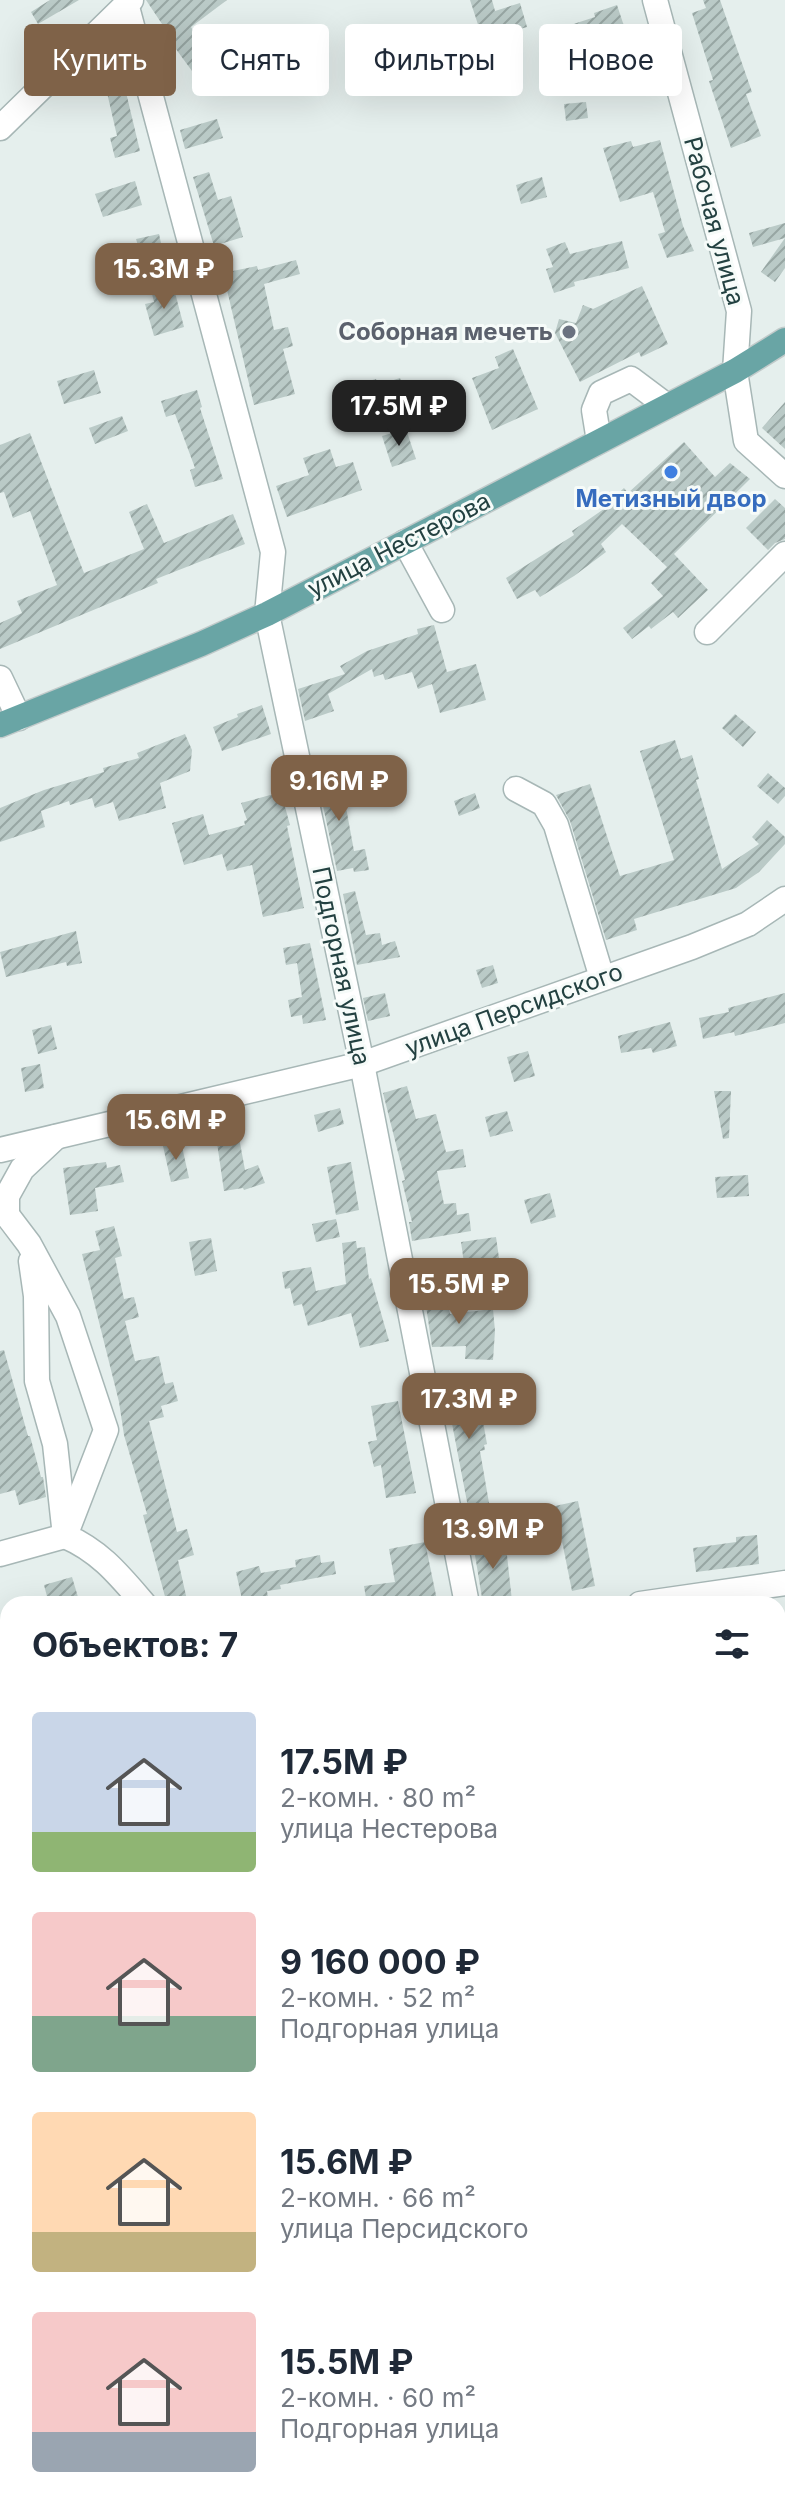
<!DOCTYPE html>
<html lang="ru">
<head>
<meta charset="utf-8">
<style>
	body { margin:0; font-family:Inter,sans-serif; background:#f2f2f3; color:#1f2937; height:100vh; display:flex; flex-direction:column; font-size:30px; white-space:nowrap }
	* { box-sizing:border-box; margin:0 }
	p { font-size:26px; color:#747a83 }
	.icon { flex:none; width:44px; height:44px; fill:none; stroke:currentColor; stroke-width:2; stroke-linecap:round; stroke-linejoin:round }
	.map { position:relative; flex:1; overflow:hidden }
	.drawer { position:absolute; left:0px; top:1596px; width:786px; height:912px; display:flex; flex-direction:column; background:#fff; border-radius:24px 24px 0 0; box-shadow:0 8px 32px #0002 }
	.drawer>* { flex:none }
	.guide { position:absolute; left:24px; top:24px; width:738px; height:72px; display:flex; gap:16px }
	.price { position:absolute; translate:-50% -68px; padding:0 18px; border-radius:16px; background:#7f6248; color:#fff; font-size:26px; line-height:52px; filter:drop-shadow(0 2px 4px #0008) }
	.price::after { content:''; position:absolute; left:50%; top:48px; width:24px; height:18px; margin-left:-12px; background:inherit; clip-path:polygon(0 0,100% 0,50% 100%) }
	.price.selected { background:#222; color:#fff }
	ul { padding:0; list-style:none }
	li { display:flex; align-items:center; gap:24px; height:200px; padding:0 32px }
	li span { display:grid; place-items:center; flex:none; width:224px; height:160px; border-radius:8px; color:#555 }
	li>.icon { margin-inline-start:auto }
	span .icon { width:96px; height:96px; fill:#fffc; stroke-width:1 }
	li b { font-size:34px }
	h2 { display:flex; justify-content:space-between; align-items:center; height:96px; padding:0 32px; font-size:34px }
	.chip { padding:0 28px; border-radius:8px; background:#fff; box-shadow:0 8px 32px #0002; font-size:28px; line-height:72px }
	.chip.selected { background:#7f6248; color:#fff }
	.map>svg:first-child { display:block }
</style>
</head>
<body>
<div class="map">
<svg width="785" height="2508" viewBox="0 0 785 2508">
	<defs>
		<pattern id="building-hatch" width="6" height="6" patternUnits="userSpaceOnUse" patternTransform="scale(2)"><rect width="6" height="6" fill="#bacac7"/><path d="M-1 1l2-2M0 6l6-6M5 7l2-2" fill="none" stroke="#97a6a3"/></pattern>
	</defs>
	<rect width="100%" height="100%" fill="#e5efed"/>
	<path fill="#d3dfdd" d="M0,2416L8,2443V2500H25L27,2508H0Z"/>
	<g fill="url(#building-hatch)">
		<path d="M50,0H79L38,24L31,12Z"/>
		<path d="M146,0H227L191,27L211,61L192,71L159,26L162,24Z"/>
		<path d="M470,0H492L495,11L520,3L527,27L483,40Z"/>
		<path d="M703,0H720L752,92L746,94L761,136L731,148L709,81L713,80L692,13L706,8Z"/>
		<path d="M617,5L624,26L557,47L552,31L595,17L594,13Z"/>
		<path d="M631,59L638,80L618,86L611,66Z"/>
		<path d="M119,63L140,151L115,158L110,138L117,136L105,84L94,87L90,69Z"/>
		<path d="M586,102L588,118L566,121L564,104Z"/>
		<path d="M217,119L223,138L185,149L180,130Z"/>
		<path d="M660,140L683,226L694,251L667,258L658,234L665,232L653,192L620,202L603,148L631,141L633,147Z"/>
		<path d="M209,172L218,200L231,196L243,237L214,246L193,177Z"/>
		<path d="M542,177L547,197L521,204L516,185Z"/>
		<path d="M135,181L142,205L103,217L95,194Z"/>
		<path d="M785,223V238L753,247L749,233Z"/>
		<path d="M159,234L165,261L145,268L136,239Z"/>
		<path d="M785,238V268L775,282L761,272Z"/>
		<path d="M622,241L629,268L574,282L575,286L554,293L546,269L553,267L546,249L565,242L570,254Z"/>
		<path d="M296,260L300,274L264,284L274,330L288,327L293,346L283,349L295,394L254,405L223,273L257,266L258,270Z"/>
		<path d="M173,285L184,327L154,336L145,304L154,302L151,290Z"/>
		<path d="M642,286L668,344L641,357L639,352L580,382L555,333L559,319L576,323L583,305L593,309Z"/>
		<path d="M513,349L538,409L492,430L472,378L499,368L495,357Z"/>
		<path d="M94,370L101,393L64,404L57,381Z"/>
		<path d="M400,378L406,396L360,409L364,421L347,426L336,390L376,379L378,385Z"/>
		<path d="M197,390L202,407L200,408L223,479L195,487L190,470L195,468L175,414L166,417L161,401Z"/>
		<path d="M785,402V449L762,428Z"/>
		<path d="M122,416L128,431L95,444L89,428Z"/>
		<path d="M406,429L416,459L392,467L382,436Z"/>
		<path d="M30,433L84,573L144,549L129,512L147,504L164,543L233,514L245,544L156,579L158,583L0,649V623L22,613L17,601L57,585L30,511L13,518L4,492L0,493V445Z"/>
		<path d="M684,442L715,477L730,463L750,479L674,554L708,590L678,618L673,612L651,629L649,626L632,639L623,628L663,596L651,583L667,567L622,524L601,544L606,552L574,576L540,597L535,590L517,599L506,578L574,535L572,531L614,502L611,500L624,488L628,493Z"/>
		<path d="M330,449L336,467L353,462L362,490L287,517L276,486L309,475L303,458Z"/>
		<path d="M775,499L785,508V539L775,543L768,550L746,528Z"/>
		<path d="M434,625L447,672L476,664L486,700L440,713L432,684L418,689L412,672L385,680L383,674L374,677L372,669L328,694L334,711L305,721L298,689L345,674L340,666L367,651L418,634L417,629Z"/>
		<path d="M262,705L271,734L222,751L213,727L238,717L237,714Z"/>
		<path d="M735,714L756,732L743,747L722,728Z"/>
		<path d="M185,734L192,750L190,771L160,783L166,808L119,821L113,802L95,808L92,798L70,805L69,801L41,811L45,827L0,842V808L44,790L104,772L103,768L139,758L137,753Z"/>
		<path d="M675,740L681,759L692,755L699,779L696,780L722,869L759,844L752,837L767,820L785,837V844L759,872L736,888L634,919L637,930L606,940L570,821L556,795L590,784L620,876L674,860L640,751Z"/>
		<path d="M335,766L341,802H345L354,851L365,849L369,870L354,872L353,868L337,871L315,769Z"/>
		<path d="M768,773L785,788V796L778,804L757,786Z"/>
		<path d="M281,792L290,825L287,826L304,908L263,917L252,865L227,871L222,854L184,865L172,823L203,814L209,835L245,825L244,821L247,820L241,803Z"/>
		<path d="M475,793L480,808L459,816L454,801Z"/>
		<path d="M355,891L366,935L380,933L382,945L395,941L400,957L357,965L343,894Z"/>
		<path d="M76,931L82,963L67,966L66,962L6,977L0,952Z"/>
		<path d="M310,943L326,1020L303,1024L302,1015L291,1017L288,1000L302,997L297,963L286,965L283,948Z"/>
		<path d="M493,965L498,983L482,988L476,970Z"/>
		<path d="M385,993L390,1016L368,1021L363,998Z"/>
		<path d="M785,993V1023L735,1036L734,1032L703,1039L699,1018L729,1012L728,1008Z"/>
		<path d="M670,1022L677,1046L653,1053L651,1048L621,1053L618,1036Z"/>
		<path d="M51,1025L57,1049L38,1054L32,1030Z"/>
		<path d="M528,1051L535,1076L514,1082L507,1057Z"/>
		<path d="M40,1064L44,1088L25,1092L21,1068Z"/>
		<path d="M407,1086L416,1119L436,1114L446,1152L463,1149L466,1167L437,1171L444,1204L456,1203L457,1215L469,1213L471,1231L412,1241L409,1222H412L402,1181L405,1180L383,1093Z"/>
		<path d="M714,1091H731L729,1138L723,1139Z"/>
		<path d="M340,1108L344,1124L318,1132L314,1115Z"/>
		<path d="M507,1111L513,1131L490,1137L485,1117Z"/>
		<path d="M238,1132L245,1170L258,1165L265,1183L244,1190L243,1188L224,1191L216,1136Z"/>
		<path d="M181,1142L189,1178L171,1182L163,1146Z"/>
		<path d="M106,1162L107,1168L120,1165L124,1182L95,1188L98,1211L70,1215L63,1168Z"/>
		<path d="M351,1162L359,1210L336,1215L327,1167Z"/>
		<path d="M748,1175L749,1196L717,1198L715,1177Z"/>
		<path d="M550,1193L556,1217L531,1224L524,1200Z"/>
		<path d="M336,1219L340,1237L316,1242L312,1224Z"/>
		<path d="M114,1226L122,1256L115,1258L124,1299L134,1297L139,1317L125,1321L135,1361L159,1356L165,1384L173,1382L178,1401L161,1406L164,1417L149,1421L177,1532L187,1529L194,1555L178,1560L187,1600L170,1604H167L143,1515L147,1514L124,1435L119,1402L82,1254L100,1250L95,1231Z"/>
		<path d="M496,1237L499,1258L464,1263L461,1242Z"/>
		<path d="M211,1238L217,1271L195,1276L189,1242Z"/>
		<path d="M356,1241L357,1248L365,1247L369,1279L371,1278L389,1341L360,1348L351,1313L308,1326L302,1304L294,1306L290,1288L285,1289L282,1272L311,1267L316,1291L346,1284L342,1243Z"/>
		<path d="M444,1282L450,1314L493,1309L495,1331L493,1360L465,1359L466,1346L432,1347L423,1285Z"/>
		<path d="M4,1350L28,1436H30L41,1477H43L46,1497L19,1505L15,1490L0,1494V1351Z"/>
		<path d="M473,1382L478,1417L482,1416L487,1444L484,1445L485,1450L480,1451L489,1503L468,1507L445,1387Z"/>
		<path d="M398,1401L416,1493L386,1498L381,1465L374,1467L368,1442L377,1440L371,1406Z"/>
		<path d="M578,1501L595,1586L572,1591L555,1506Z"/>
		<path d="M757,1535L759,1564L696,1572L693,1548L736,1542V1537Z"/>
		<path d="M505,1537L512,1601L483,1604L473,1543Z"/>
		<path d="M425,1542L437,1600L419,1604H367L364,1586L395,1582L389,1549Z"/>
		<path d="M320,1555L321,1563L334,1561L336,1574L280,1585L281,1589L267,1591L269,1604H243L236,1572L259,1566L261,1573L296,1567L295,1560Z"/>
		<path d="M72,1577L78,1597L49,1604L44,1585Z"/>
	</g>
	<g fill="none" stroke-linecap="round" stroke-linejoin="round">
		<g stroke="#a7b7b6" stroke-width="27">
			<g id="minor">
				<path d="M655,0L739,311L735,371L746,441L785,476"/>
				<path d="M127,7L273,552L267,614L362,1064L467,1604"/>
				<path d="M0,128L131,0"/>
				<path d="M599,441L594,410L601,393L631,379L667,406"/>
				<path d="M405,542L442,610"/>
				<path d="M707,632L785,554"/>
				<path d="M0,678L19,718"/>
				<path d="M516,789L544,804L556,825L602,978"/>
				<path d="M0,1150L362,1064L692,947L748,924L785,899"/>
				<path d="M0,1210L7,1215L29,1244L68,1316L106,1430L65,1536C100,1551 119,1575 144,1604"/>
				<path d="M7,1215V1196L22,1169L56,1137"/>
				<path d="M0,1554L65,1536L55,1444L37,1381L36,1296L31,1261"/>
				<path d="M640,1604L785,1583"/>
				<path d="M0,1949L8,1946"/>
				<path d="M0,2257L8,2254"/>
				<path d="M778,2346L785,2342"/>
				<path d="M317,2500L321,2508"/>
				<path d="M566,2500L569,2508"/>
				<path d="M441,2508L462,2500"/>
			</g>
		</g>
		<g stroke="#c1caca" stroke-width="27">
			<g id="major">
				<path d="M0,725L201,644L267,614L735,371L785,340"/>
				<path d="M0,2282L8,2309"/>
				<path d="M65,2500L68,2508"/>
			</g>
		</g>
		<use href="#minor" stroke="#fff" stroke-width="24"/>
		<use href="#major" stroke="#69a5a5" stroke-width="24"/>
	</g>
	<circle fill="#6b7280" stroke="#f6fbf9" stroke-width="3" cx="569" cy="332" r="8"/>
	<circle fill="#3f7fe0" stroke="#f6fbf9" stroke-width="3" cx="671" cy="472" r="8"/>
	<g text-anchor="middle" stroke-width="6" stroke-linejoin="round" paint-order="stroke">
		<g font-size="24" fill="#234141" stroke="#f6fbf9">
			<text transform="translate(714 221) rotate(75)" y="8">Рабочая улица</text>
			<text transform="translate(399 545) rotate(-27)" y="8">улица Нестерова</text>
			<text transform="translate(341 966) rotate(78)" y="8">Подгорная улица</text>
			<text transform="translate(514 1010) rotate(-20)" y="8">улица Персидского</text>
		</g>
		<g font-size="24" font-weight="bold" fill="#5b616d" stroke="#f6fbf9" text-anchor="end">
			<text x="553" y="340">Соборная мечеть</text>
		</g>
		<g font-size="24" font-weight="bold" fill="#366cbe" stroke="#f6fbf9">
			<text x="671" y="507">Метизный двор</text>
		</g>
	</g>
</svg>
<b class="price" style="left:164px;top:311px">15.3M ₽</b>
<b class="price selected" style="left:399px;top:448px">17.5M ₽</b>
<b class="price" style="left:339px;top:823px">9.16M ₽</b>
<b class="price" style="left:176px;top:1162px">15.6M ₽</b>
<b class="price" style="left:459px;top:1326px">15.5M ₽</b>
<b class="price" style="left:469px;top:1441px">17.3M ₽</b>
<b class="price" style="left:493px;top:1571px">13.9M ₽</b>
<div class="guide">
<a class="chip selected">Купить</a>
<a class="chip">Снять</a>
<a class="chip">Фильтры</a>
<a class="chip">Новое</a>
</div>
<section class="drawer">
<h2>Объектов: 7<svg class="icon" aria-label="filters" viewBox="0 0 24 24"><path d="M4 7h16M4 17h16"/><circle cx="9" cy="7" r="2"/><circle cx="15" cy="17" r="2"/></svg></h2>
<ul>
<li><span style="background:linear-gradient(#c9d6e8 75%,#8fb573 0)"><svg class="icon" aria-label="home" viewBox="0 0 24 24"><path d="M3 11l9-7 9 7M6 9v11h12V9"/></svg></span><div><b>17.5M ₽</b><p>2-комн. · 80 m²</p><p>улица Нестерова</p></div></li>
<li><span style="background:linear-gradient(#f6c9c9 65%,#7fa58c 0)"><svg class="icon" aria-label="home" viewBox="0 0 24 24"><path d="M3 11l9-7 9 7M6 9v11h12V9"/></svg></span><div><b>9 160 000 ₽</b><p>2-комн. · 52 m²</p><p>Подгорная улица</p></div></li>
<li><span style="background:linear-gradient(#ffd9b3 75%,#c2b280 0)"><svg class="icon" aria-label="home" viewBox="0 0 24 24"><path d="M3 11l9-7 9 7M6 9v11h12V9"/></svg></span><div><b>15.6M ₽</b><p>2-комн. · 66 m²</p><p>улица Персидского</p></div></li>
<li><span style="background:linear-gradient(#f6c9c9 75%,#9aa5b1 0)"><svg class="icon" aria-label="home" viewBox="0 0 24 24"><path d="M3 11l9-7 9 7M6 9v11h12V9"/></svg></span><div><b>15.5M ₽</b><p>2-комн. · 60 m²</p><p>Подгорная улица</p></div></li>
</ul>
</section>
</div>
</body>
</html>
